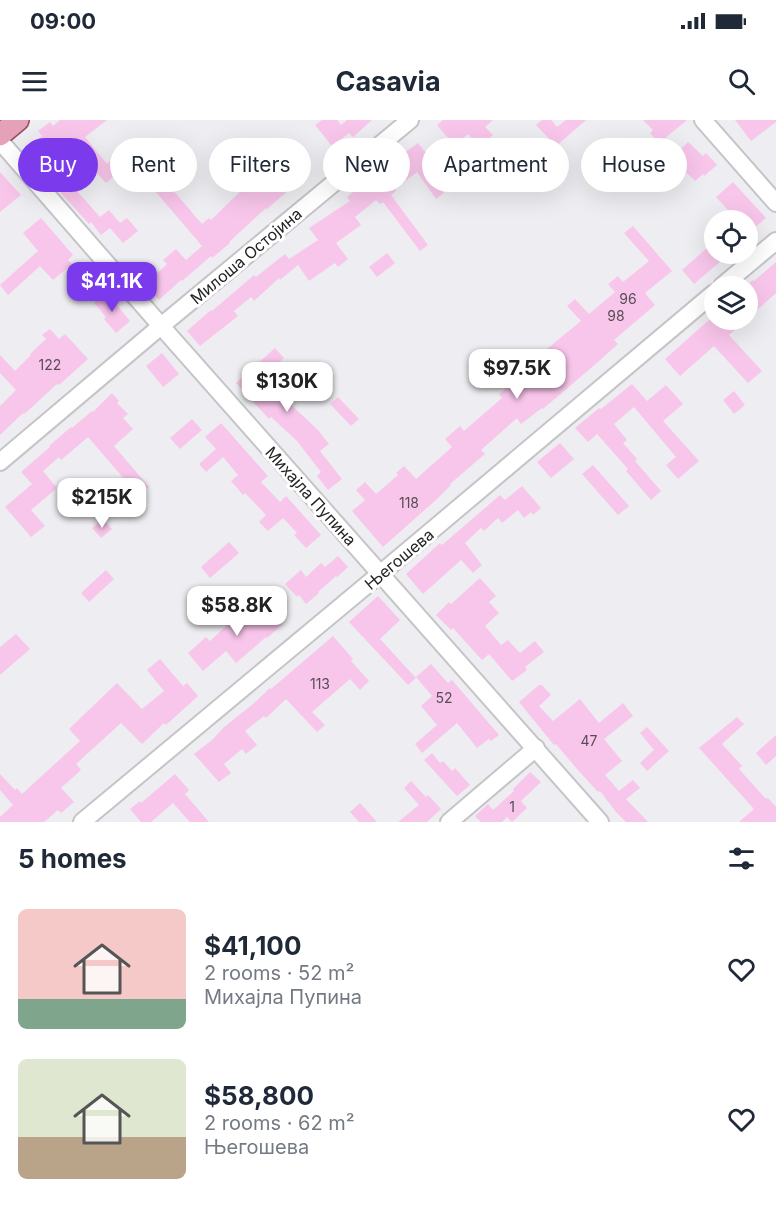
<!DOCTYPE html>
<html lang="en">
<head>
<meta charset="utf-8">
<style>
	body { margin:0; font-family:Inter,sans-serif; background:#f2f2f3; color:#1f2937; height:100vh; display:flex; flex-direction:column; font-size:22px; white-space:nowrap }
	* { box-sizing:border-box; margin:0 }
	p { font-size:20px; color:#747a83 }
	.icon { flex:none; width:33px; height:33px; fill:none; stroke:currentColor; stroke-width:2; stroke-linecap:round; stroke-linejoin:round }
	.map { position:relative; height:702px; overflow:hidden }
	.drawer { display:flex; flex-direction:column; background:#fff; flex:1 }
	.drawer>* { flex:none }
	.banner { position:absolute; left:18px; top:18px; width:741px; height:54px; display:flex; gap:12px }
	.fabs { position:absolute; left:704px; top:90px; display:grid; gap:12px }
	.fabs a { display:grid; place-items:center; width:54px; height:54px; border-radius:50%; background:#fff; box-shadow:0 6px 24px #0002; font-size:30px }
	.price { position:absolute; translate:-50% -51px; padding:0 14px; border-radius:12px; background:#fff; color:#222; font-size:20px; line-height:39px; filter:drop-shadow(0 2px 3px #0008) }
	.price::after { content:''; position:absolute; left:50%; top:36px; width:18px; height:14px; margin-left:-9px; background:inherit; clip-path:polygon(0 0,100% 0,50% 100%) }
	.price.active { background:#7c3aed; color:#fff }
	ul { padding:0; list-style:none }
	li { display:flex; align-items:center; gap:18px; height:150px; padding:0 18px }
	li span { display:grid; place-items:center; flex:none; width:168px; height:120px; border-radius:9px; color:#555 }
	li>.icon { margin-inline-start:auto }
	span .icon { width:72px; height:72px; fill:#fffc; stroke-width:1 }
	li b { font-size:26px }
	h2 { display:flex; justify-content:space-between; align-items:center; height:72px; padding:0 18px; font-size:26px }
	.pill { padding:0 21px; border-radius:27px; background:#fff; box-shadow:0 6px 24px #0002; font-size:21px; line-height:54px }
	.pill.active { background:#7c3aed; color:#fff }
	.status { display:flex; justify-content:space-between; align-items:center; height:42px; padding:0 30px; background:#fff; direction:ltr }
	.status svg { height:16px; fill:currentColor }
	header { display:flex; justify-content:space-between; align-items:center; height:78px; padding:0 18px; background:#fff; font-size:27px; font-weight:700 }
	.map>svg:first-child { display:block }
</style>
</head>
<body>
<div class="status"><b>09:00</b><svg viewBox="0 0 49 12"><path d="M0 12V9h3v3zM5 12V6h3v6zM10 12V3h3v9zM15 12V0h3v12zM26 1h20v11H26zM47 4h2v5h-2z"/></svg></div>
<header><svg class="icon" aria-label="menu" viewBox="0 0 24 24"><path d="M4 6h16M4 12h16M4 18h16"/></svg>Casavia<svg class="icon" aria-label="search" viewBox="0 0 24 24"><circle cx="10" cy="10" r="6"/><path d="M15 15l6 6"/></svg></header>
<div class="map">
<svg width="776" height="702" viewBox="0 0 776 702">
	<rect width="100%" height="100%" fill="#eeedf1"/>
	<g fill="#f9c6eb">
		<path d="M60,0H107L85,17L107,44L113,39L122,49L106,63L94,50L93,51L74,27L53,44L100,97L109,90L120,103L127,98L138,111L123,123L110,108L101,115L91,102L89,104L24,32L42,16L38,11L50,2L53,6Z"/>
		<path d="M322,0H337L341,5L347,0H372L353,17L349,13L332,26L315,5Z"/>
		<path d="M443,0H493L485,7L493,15L480,27L468,14L454,25L437,5Z"/>
		<path d="M542,0H551L557,7L566,0H586L556,26L536,5Z"/>
		<path d="M643,0H687L659,23L650,13L653,10Z"/>
		<path d="M735,0H776V2L751,21Z"/>
		<path d="M688,22L703,36L706,33L717,45L704,56L703,54L695,61L672,38Z"/>
		<path d="M228,23L256,54L274,38L272,37L282,28L306,55L267,89L266,88L229,122L230,123L212,138L211,136L182,161L181,160L159,180L145,165L167,144L163,140L176,129L186,140L202,126L149,64L160,55L202,104L209,98L211,100L246,66L217,33Z"/>
		<path d="M418,23L432,41L425,46L444,73L436,79L417,52L395,69L396,71L391,75L428,125L420,131L383,82L380,84L376,80L355,97L361,105L336,123L348,139L338,147L335,143L309,161L298,145L280,160L279,158L254,181L251,177L234,191L238,196L200,226L187,211L211,190L212,191L254,155L256,157L285,134L289,139L318,120L309,108L350,81L347,77L363,64L362,63L378,50L379,51Z"/>
		<path d="M634,42L649,58L640,66L626,50Z"/>
		<path d="M0,52L21,75L0,92Z"/>
		<path d="M733,62L766,98L747,114V100H737L716,77Z"/>
		<path d="M41,98L73,135L68,140L72,144L53,160L40,146L8,175L0,165L38,131L23,113Z"/>
		<path d="M633,106L672,151L645,173L655,185L614,220L618,224L599,241L543,289L542,288L521,304L517,298L481,330L485,334L450,364L451,365L437,379L383,427L352,391L365,380L356,370L365,362L376,374L398,355L396,353L404,346L416,359L452,327L445,319L460,306L464,311L502,278L499,274L516,261L522,269L537,256L541,262L556,249L542,233L581,201L567,186L575,179L589,194L615,172L608,164L618,156L623,162L649,141L624,113Z"/>
		<path d="M714,122V134H729L694,164L682,150Z"/>
		<path d="M387,133L395,143L377,157L369,147Z"/>
		<path d="M776,142V173L747,199V165L753,160L754,161Z"/>
		<path d="M107,173L130,201L116,213L104,199L106,197L94,183Z"/>
		<path d="M709,200H747L729,215L762,251L748,263L714,226L680,256L665,239Z"/>
		<path d="M50,209L59,219L65,214L88,239L59,265L57,264L32,287L24,294L23,293L0,315V286L16,270L0,253V235L15,251L31,235L30,234L46,219L42,215Z"/>
		<path d="M275,228L284,238L271,249L292,272L285,279L318,310L329,324L320,331L342,359L328,370L317,356L321,352L297,321L271,297L269,299L236,263Z"/>
		<path d="M162,233L179,254L163,267L146,246Z"/>
		<path d="M632,264L647,281L666,265L683,284L663,301L699,341L678,359L666,345L676,337L634,287L614,304L627,320L623,323L637,339L635,341L661,371L651,380L626,351L628,349L597,314L588,322L575,308L599,288L601,289Z"/>
		<path d="M734,271L745,285L734,294L723,280Z"/>
		<path d="M112,273L119,281L117,283L128,294L123,298L133,309L114,326L149,367L139,376L88,317L61,340L59,337L43,351L57,368L31,390L45,406L31,417L5,387L32,364L21,352L50,327L49,326L71,307L72,308L92,291L93,292Z"/>
		<path d="M338,277L359,299L351,306L330,284Z"/>
		<path d="M192,299L202,310L180,329L170,318Z"/>
		<path d="M221,303L268,356L261,362L280,382L286,376L321,415L306,428L294,415L297,413L283,398L268,411L259,402L266,395L245,373L243,375L231,361L238,355L223,337L206,352L199,344L216,329L205,317Z"/>
		<path d="M560,323L574,339L551,358L537,342Z"/>
		<path d="M593,345L629,386L618,395L582,354Z"/>
		<path d="M522,366L541,388L533,395L531,392L524,398L518,390L502,403L498,398L484,411L481,408L465,423L482,445L473,453L461,440L423,474L406,454L440,423L442,425L500,375L505,380Z"/>
		<path d="M103,399L112,409L101,418L92,408Z"/>
		<path d="M229,422L239,433L210,458L201,447Z"/>
		<path d="M338,436L348,447L337,457L336,456L318,472L319,473L306,484L299,475L297,477L285,464L301,450L306,457L321,443L325,447Z"/>
		<path d="M106,450L114,459L89,482L81,473Z"/>
		<path d="M480,458L496,476L489,482L499,493L485,506L501,525L508,520L520,533L535,521L544,532L525,547L527,550L512,561L489,534L482,540L453,508L451,510L436,495L449,482L451,484Z"/>
		<path d="M378,476L400,500L380,519L416,558L408,565L349,502Z"/>
		<path d="M254,480L269,498L273,495L282,505L267,518L266,517L236,543L226,531L203,551L188,533L206,517L210,521Z"/>
		<path d="M16,514L30,529L0,555V527Z"/>
		<path d="M333,516L353,539L351,541L369,561L360,570L350,559L312,592L325,605L317,612L286,579L266,598L264,596L245,611L257,625L246,634L242,629L224,644L231,653L219,662L194,634L212,620L224,607L253,584L270,568L271,569Z"/>
		<path d="M160,539L183,566L187,563L198,576L166,605L164,603L142,624L121,603L76,644L81,650L61,668L74,682L61,693L58,690L44,702H0V697L13,685L0,670V654L15,670L17,668L22,674L80,621L69,609L117,563L142,589L164,571L147,550Z"/>
		<path d="M431,544L448,563L452,560L499,615L491,621L489,619L477,628L457,603L422,633L415,624L437,605L421,586L432,576L416,557Z"/>
		<path d="M539,565H542L551,575L539,586L553,601L580,579L599,603L623,583L633,596L604,619L622,641L605,655L619,671L633,660L640,668L626,679L648,702H626L616,692L600,671L598,672L577,649L556,624L554,625L519,582Z"/>
		<path d="M737,597L744,604L722,624L742,646L739,649L766,679L768,678L776,687V702H739L754,689L699,628Z"/>
		<path d="M647,607L669,631L647,651L640,643L654,630L640,613Z"/>
		<path d="M776,615V636L766,645L756,633Z"/>
		<path d="M432,633L440,643L443,641L452,651L455,648L470,665L457,676L424,640Z"/>
		<path d="M530,652L541,662L521,681L527,688L512,702L507,697L502,702H481L475,696L488,684L493,690L514,671L513,669Z"/>
		<path d="M175,654L189,670L185,674L209,702H190L173,683L151,702H141L130,689L140,681L141,683Z"/>
		<path d="M411,661L426,677L428,675L441,689L427,702H398L419,685L404,668Z"/>
		<path d="M360,683L377,702H359L350,692Z"/>
	</g>
	<g fill="none" stroke-linecap="round" stroke-linejoin="round">
		<g stroke="#c5c4c7" stroke-width="20">
			<g id="minor">
				<path d="M703,0L776,83"/>
				<path d="M0,21L161,206L600,702"/>
				<path d="M722,166L776,121"/>
				<path d="M0,342L161,206L410,0"/>
				<path d="M82,702L380,454L714,173"/>
				<path d="M449,702L536,628"/>
			</g>
		</g>
		<g stroke="#954c65" stroke-width="24">
			<path id="major" d="M0,15L18,0"/>
		</g>
		<use href="#minor" stroke="#fff" stroke-width="16"/>
		<use href="#major" stroke="#e4a1b7" stroke-width="21"/>
	</g>
	<g text-anchor="middle" stroke-width="6" stroke-linejoin="round" paint-order="stroke">
		<g font-size="14" fill="#594c56">
			<text x="628" y="184">96</text>
			<text x="616" y="201">98</text>
			<text x="50" y="250">122</text>
			<text x="409" y="388">118</text>
			<text x="320" y="569">113</text>
			<text x="444" y="583">52</text>
			<text x="589" y="626">47</text>
			<text x="512" y="692">1</text>
		</g>
		<g font-size="16" fill="#242425" stroke="#fff">
			<text transform="translate(246 136) rotate(-40)" y="6">Милоша Остојина</text>
			<text transform="translate(311 376) rotate(48)" y="6">Михајла Пупина</text>
			<text transform="translate(399 439) rotate(-40)" y="6">Његошева</text>
		</g>
	</g>
</svg>
<div class="fabs">
<a><svg class="icon" aria-label="locate" viewBox="0 0 24 24"><circle cx="12" cy="12" r="6"/><path d="M12 2v4M12 18v4M2 12h4M18 12h4"/></svg></a>
<a><svg class="icon" aria-label="layers" viewBox="0 0 24 24"><path d="M12 4l9 5-9 5-9-5zM3 14l9 5 9-5"/></svg></a>
</div>
<b class="price active" style="left:112px;top:193px">$41.1K</b>
<b class="price" style="left:517px;top:280px">$97.5K</b>
<b class="price" style="left:287px;top:293px">$130K</b>
<b class="price" style="left:102px;top:409px">$215K</b>
<b class="price" style="left:237px;top:517px">$58.8K</b>
<div class="banner">
<a class="pill active">Buy</a>
<a class="pill">Rent</a>
<a class="pill">Filters</a>
<a class="pill">New</a>
<a class="pill">Apartment</a>
<a class="pill">House</a>
</div>
</div>
<section class="drawer">
<h2>5 homes<svg class="icon" aria-label="filters" viewBox="0 0 24 24"><path d="M4 7h16M4 17h16"/><circle cx="9" cy="7" r="2"/><circle cx="15" cy="17" r="2"/></svg></h2>
<ul>
<li><span style="background:linear-gradient(#f6c9c9 75%,#7fa58c 0)"><svg class="icon" aria-label="home" viewBox="0 0 24 24"><path d="M3 11l9-7 9 7M6 9v11h12V9"/></svg></span><div><b>$41,100</b><p>2 rooms · 52 m²</p><p>Михајла Пупина</p></div><svg class="icon" aria-label="heart" viewBox="0 0 24 24"><path d="M12 20l-8-8c-3-5 5-10 8-4 3-6 11-1 8 4z"/></svg></li>
<li><span style="background:linear-gradient(#dfe7d0 65%,#b9a48a 0)"><svg class="icon" aria-label="home" viewBox="0 0 24 24"><path d="M3 11l9-7 9 7M6 9v11h12V9"/></svg></span><div><b>$58,800</b><p>2 rooms · 62 m²</p><p>Његошева</p></div><svg class="icon" aria-label="heart" viewBox="0 0 24 24"><path d="M12 20l-8-8c-3-5 5-10 8-4 3-6 11-1 8 4z"/></svg></li>
</ul>
</section>
</body>
</html>
